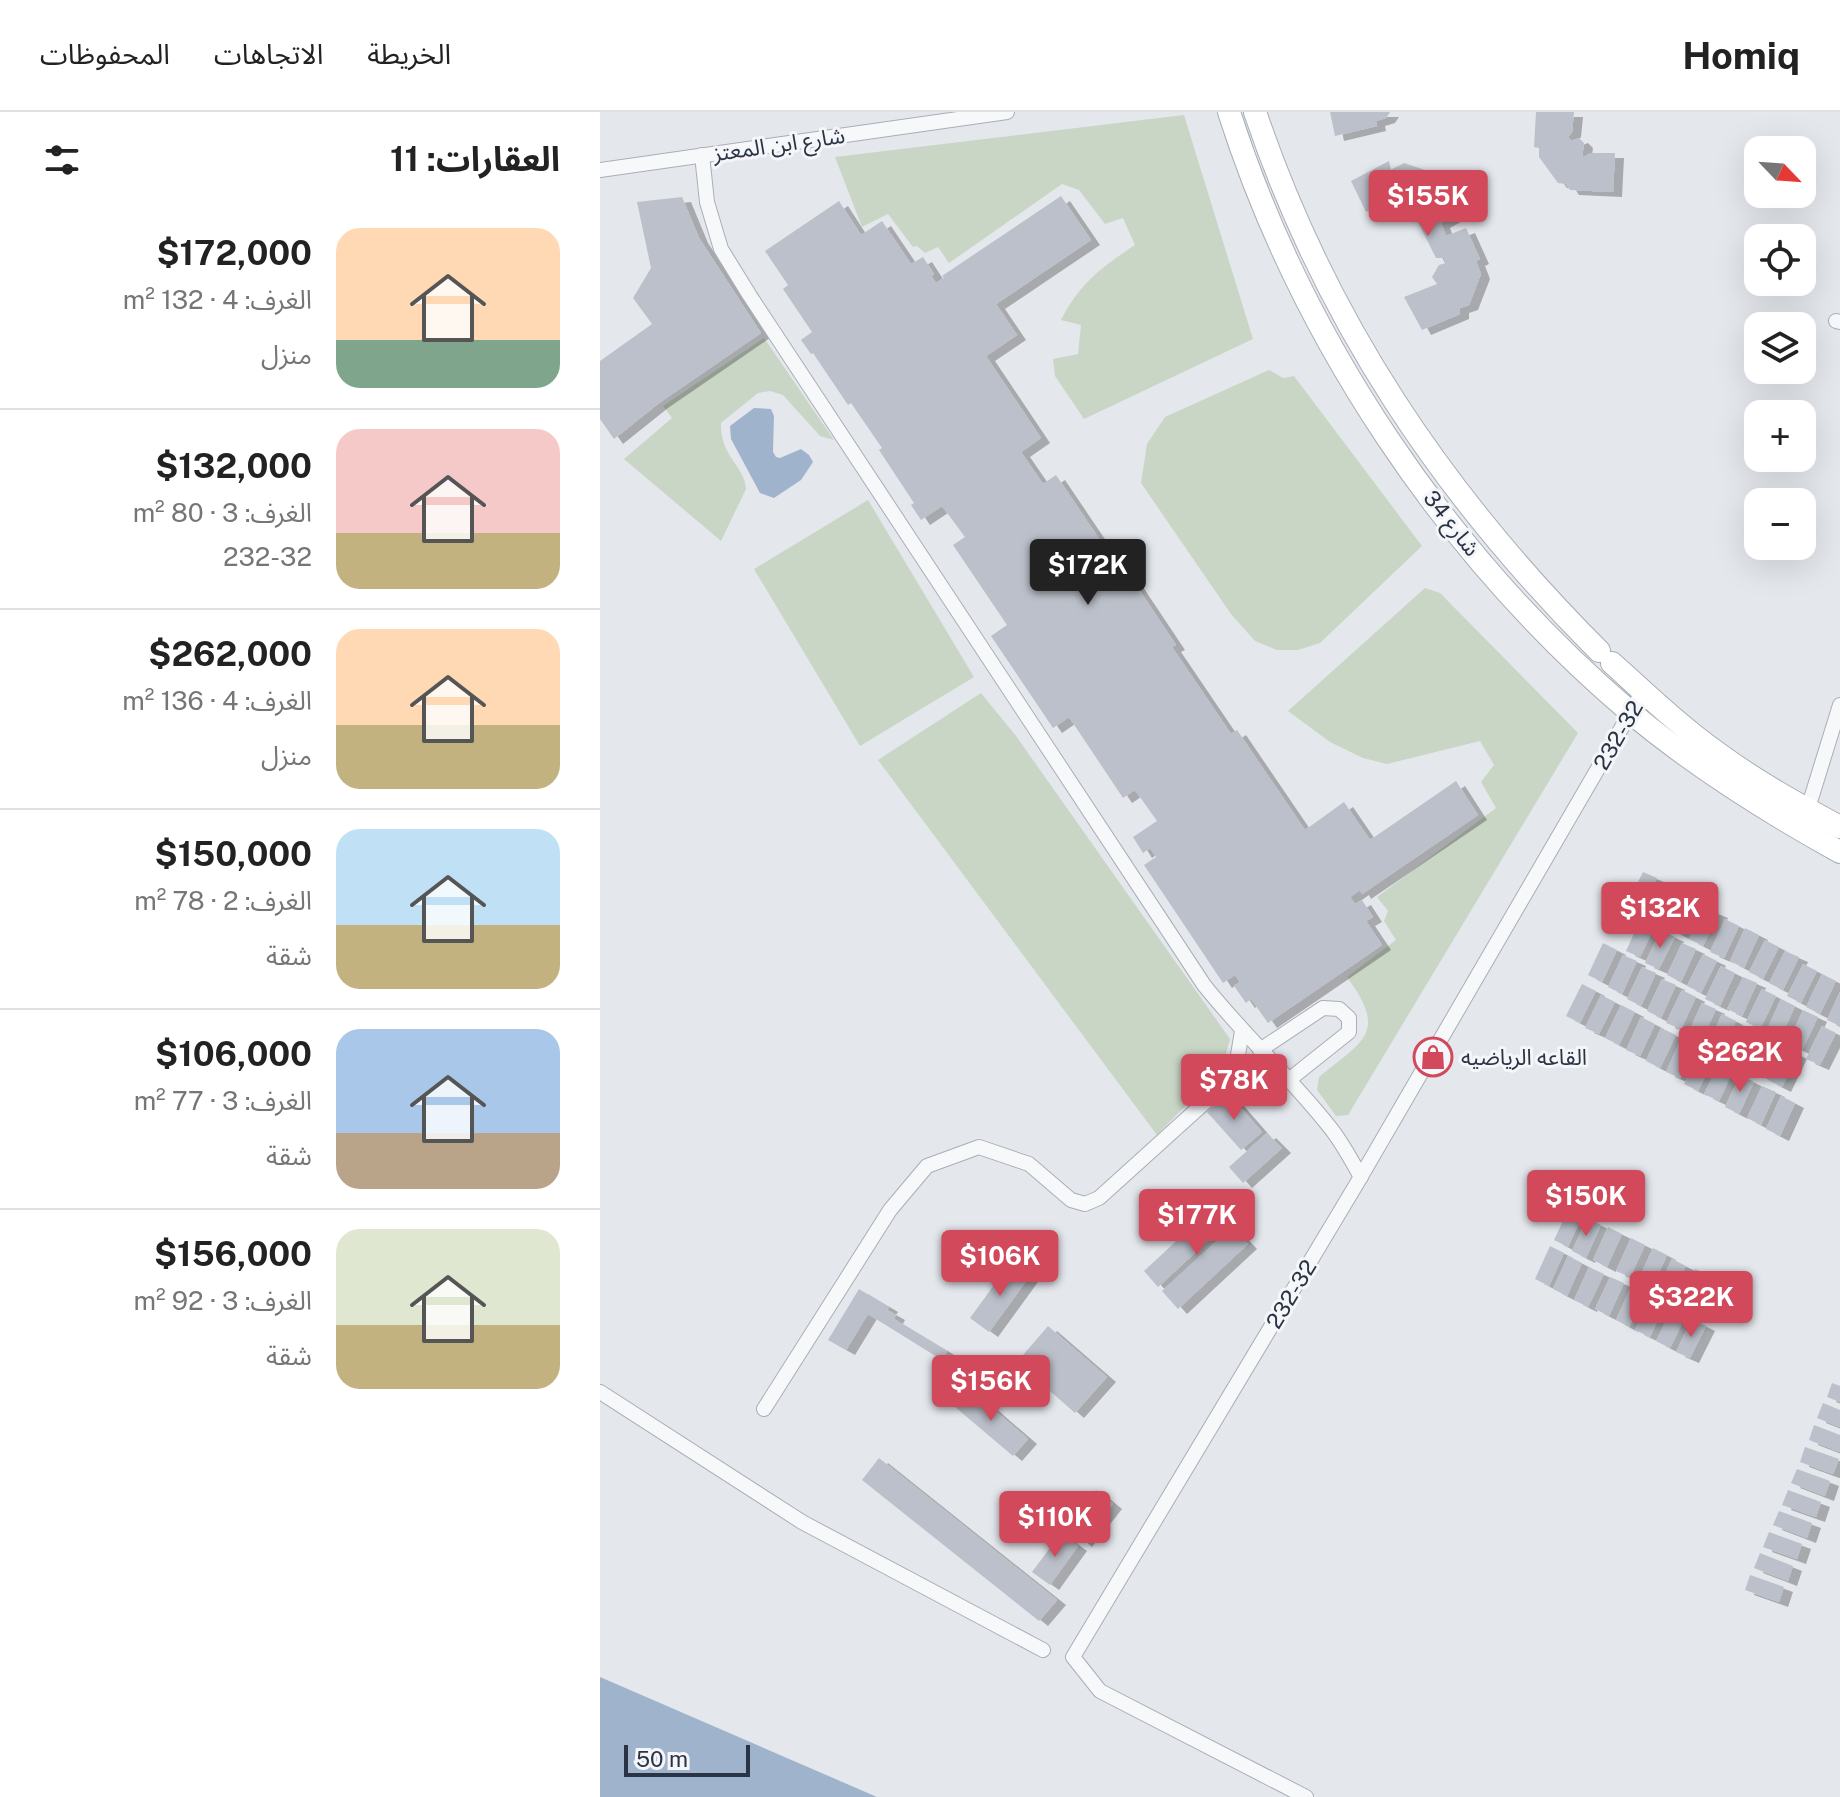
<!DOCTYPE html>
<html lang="ar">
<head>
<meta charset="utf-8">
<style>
	body { margin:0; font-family:"Public Sans","Noto Sans Arabic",sans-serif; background:#f6f6f6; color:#222; direction:rtl; height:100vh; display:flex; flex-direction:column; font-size:30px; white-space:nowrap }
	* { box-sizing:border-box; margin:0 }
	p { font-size:26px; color:#767676 }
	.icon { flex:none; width:44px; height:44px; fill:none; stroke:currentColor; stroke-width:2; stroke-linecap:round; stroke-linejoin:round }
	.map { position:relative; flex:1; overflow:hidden; direction:ltr }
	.panel { display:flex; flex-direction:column; background:#fff; width:600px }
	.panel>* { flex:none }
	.needle { width:52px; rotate:115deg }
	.tools { position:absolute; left:1144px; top:24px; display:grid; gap:16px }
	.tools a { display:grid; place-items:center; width:72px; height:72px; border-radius:16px; background:#fff; box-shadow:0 8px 32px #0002; font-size:40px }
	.scale { position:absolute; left:24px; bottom:20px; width:126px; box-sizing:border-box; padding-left:8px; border:4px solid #2b3445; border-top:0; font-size:22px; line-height:28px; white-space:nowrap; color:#2b3445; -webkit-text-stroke:6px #f4f6f9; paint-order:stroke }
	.price { position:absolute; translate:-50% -68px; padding:0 18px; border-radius:8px; background:#d1495b; color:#fff; font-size:26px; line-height:52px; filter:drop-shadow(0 2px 4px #0008) }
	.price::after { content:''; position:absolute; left:50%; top:48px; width:24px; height:18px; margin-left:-12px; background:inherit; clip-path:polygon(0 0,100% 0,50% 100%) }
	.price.current { background:#222; color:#fff }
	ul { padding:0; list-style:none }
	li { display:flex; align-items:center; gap:24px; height:200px; padding:0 40px }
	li+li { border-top:2px solid #e0e0e0 }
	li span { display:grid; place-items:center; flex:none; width:224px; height:160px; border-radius:24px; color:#555 }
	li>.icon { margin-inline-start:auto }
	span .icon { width:96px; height:96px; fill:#fffc; stroke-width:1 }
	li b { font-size:34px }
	h2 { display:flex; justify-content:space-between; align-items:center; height:96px; padding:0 40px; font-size:34px }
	header { display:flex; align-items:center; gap:48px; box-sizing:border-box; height:112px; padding:0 40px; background:#fff; border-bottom:2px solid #e0e0e0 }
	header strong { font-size:38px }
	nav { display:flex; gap:44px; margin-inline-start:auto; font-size:28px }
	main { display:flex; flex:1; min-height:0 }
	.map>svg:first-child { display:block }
</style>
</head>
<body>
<header>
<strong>Homiq</strong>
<nav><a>الخريطة</a><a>الاتجاهات</a><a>المحفوظات</a></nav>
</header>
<main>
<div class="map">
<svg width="1240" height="1685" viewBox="0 0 1240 1685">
	<defs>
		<filter id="shadow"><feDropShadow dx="9" dy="5" stdDeviation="0" flood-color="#0004"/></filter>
	</defs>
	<rect width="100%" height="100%" fill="#e4e7ec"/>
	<g fill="#c9d6c5">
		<path d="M584,3L653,227L484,307L455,264L453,247L478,242L481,213L461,208C480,171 502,155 535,133L523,106L505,112L479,78L462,72L349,151L338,135L325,141L317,134L313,135L288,102L262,115L235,45Z"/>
		<path d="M164,226L234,328L220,324L183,283L170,279L158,281L121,311C120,345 145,354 146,377L121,429L24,347L72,306L63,294Z"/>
		<path d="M669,258L683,266L694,264L822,434L720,531L698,538H677L655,529L631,502L541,371L547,332L565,305Z"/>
		<path d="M268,388L374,565L260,634L154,457Z"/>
		<path d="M825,476L840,481L978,621L748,1003L736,1004L717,978L719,965C764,928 788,921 747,865L796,828L784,809L788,799L777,785L896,696L881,670L894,653L880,629L787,652L763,646L730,630L688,599Z"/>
		<path d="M381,581L416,624L630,927L622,956L557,1023L278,648Z"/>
	</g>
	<g fill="#9fb4cc">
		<path d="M154,296L171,297L174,304L173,340L176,345L180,346L201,337L209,343L213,350L201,368L174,386L160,381L131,327L130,314Z"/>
		<path d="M0,1565L277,1685H0Z"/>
	</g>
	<g fill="#bbc0ca" filter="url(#shadow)">
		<path d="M730,0H790L786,6L776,9L777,14L735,24Z"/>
		<path d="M936,0H974L972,20L968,25L971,29L979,26L984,31L982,46L991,41H1015L1013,80L970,78L966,72L958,71L939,45V36L934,35Z"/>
		<path d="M789,49L791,58L804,51L834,61L836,72L844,69L859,101L841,111L846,124L866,116L880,147L876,149L881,162L869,193L860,196V202L822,218L804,185L837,172L832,165L839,153L846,151L844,146H836L814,102L826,97L819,86L807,94L797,84L766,100L751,69Z"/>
		<path d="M461,84L491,128L396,192L417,223L386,244L441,326L421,340L443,372L456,363L510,443L514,440L576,533L572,535L631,622L637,618L705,718L744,690L770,728L856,669L878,703L762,782L760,778L750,785L755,792L762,788L773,805L766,809L782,833L668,911L651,887L646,891L634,874L640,870L635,863L623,871L544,753L556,745L550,736L543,741L533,725L557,709L535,678L523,686L469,605L453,616L391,524L407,513L353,433L365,425L342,394L321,408L311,393L314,391L279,338L282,336L251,291L248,293L213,241L211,242L201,228L212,220L183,177L188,173L165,139L239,89L261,123L282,109L311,152L323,145L334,162L331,164L336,171L344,166L342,164Z"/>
		<path d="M82,85L99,126L161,221L59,291L14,327L0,307V249L52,212L33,186L51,156L37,90Z"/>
		<path d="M1043,760L1057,766L1042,799L1027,792Z"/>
		<path d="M1065,772L1079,779L1064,812L1049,805Z"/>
		<path d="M1083,783L1097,790L1082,823L1068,816Z"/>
		<path d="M1104,795L1119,801L1103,834L1089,827Z"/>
		<path d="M1041,806L1056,812L1040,845L1026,839Z"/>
		<path d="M1125,807L1139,814L1124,846L1110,840Z"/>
		<path d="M1145,816L1159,823L1144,856L1130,849Z"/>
		<path d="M1061,818L1075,825L1059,857L1045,851Z"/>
		<path d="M1165,828L1179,835L1163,867L1149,860Z"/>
		<path d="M1003,831L1017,838L1002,870L988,863Z"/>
		<path d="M1082,831L1096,837L1081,870L1067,863Z"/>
		<path d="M1185,839L1199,845L1183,878L1169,871Z"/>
		<path d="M1103,842L1117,849L1101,881L1087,874Z"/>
		<path d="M1023,843L1037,849L1022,882L1008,875Z"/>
		<path d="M1203,852L1217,859L1201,891L1187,884Z"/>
		<path d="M1121,854L1135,861L1120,894L1105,887Z"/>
		<path d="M1042,855L1056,861L1041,894L1027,887Z"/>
		<path d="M1222,862L1236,869L1220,902L1206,895Z"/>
		<path d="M1143,865L1157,871L1142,904L1127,897Z"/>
		<path d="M1062,867L1076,873L1061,906L1047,899Z"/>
		<path d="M982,872L996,879L980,911L966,904Z"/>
		<path d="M1162,877L1176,884L1160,917L1146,910Z"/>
		<path d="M1082,878L1096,885L1081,917L1066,911Z"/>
		<path d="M1240,880V914L1227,908Z"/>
		<path d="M1001,883L1015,890L999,922L985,916Z"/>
		<path d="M1181,887L1195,894L1180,927L1166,920Z"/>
		<path d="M1102,891L1116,897L1101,930L1087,924Z"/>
		<path d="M1021,893L1035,900L1019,933L1005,926Z"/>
		<path d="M1203,898L1218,905L1202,938L1188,931Z"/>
		<path d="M1122,902L1136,909L1121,942L1107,935Z"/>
		<path d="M1041,905L1055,912L1040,944L1026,938Z"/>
		<path d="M1142,913L1156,919L1141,952L1127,945Z"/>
		<path d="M1222,914L1236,921L1220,953L1206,947Z"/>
		<path d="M1061,916L1076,923L1060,956L1046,949Z"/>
		<path d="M1162,924L1176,930L1161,963L1146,956Z"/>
		<path d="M1081,927L1095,934L1080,966L1066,960Z"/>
		<path d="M1184,935L1198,942L1182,975L1168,968Z"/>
		<path d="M1100,940L1114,946L1098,979L1084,972Z"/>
		<path d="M1120,950L1134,957L1119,989L1104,982Z"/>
		<path d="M1140,963L1154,970L1139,1002L1125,995Z"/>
		<path d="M1162,974L1176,980L1161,1013L1147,1006Z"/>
		<path d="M628,981L662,1020L641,1038L607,1000Z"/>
		<path d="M1181,984L1195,991L1180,1024L1166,1017Z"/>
		<path d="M667,1021L682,1036L643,1071L629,1055Z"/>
		<path d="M613,1095L648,1132L578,1197L562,1179L617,1129L612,1125L558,1175L544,1159Z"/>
		<path d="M969,1096L983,1102L968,1135L954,1128Z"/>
		<path d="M987,1106L1001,1113L986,1146L972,1139Z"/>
		<path d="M1008,1115L1022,1122L1007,1155L993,1148Z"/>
		<path d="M1031,1126L1045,1133L1030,1165L1016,1159Z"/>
		<path d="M950,1134L964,1141L949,1174L935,1167Z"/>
		<path d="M1053,1136L1067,1143L1052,1176L1038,1169Z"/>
		<path d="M968,1144L982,1151L967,1184L953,1177Z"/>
		<path d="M1072,1147L1086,1154L1071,1186L1057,1179Z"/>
		<path d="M410,1151L429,1165L389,1220L370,1206Z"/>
		<path d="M989,1155L1004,1162L988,1195L974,1188Z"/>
		<path d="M1095,1157L1109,1163L1094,1196L1080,1189Z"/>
		<path d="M1010,1165L1024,1171L1009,1204L995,1197Z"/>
		<path d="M1113,1165L1127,1172L1112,1204L1097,1198Z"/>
		<path d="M1031,1175L1045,1182L1029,1215L1016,1208Z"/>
		<path d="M259,1177L289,1195L287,1198L296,1203L294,1207L347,1239L342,1248L268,1202L246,1238L228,1228Z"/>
		<path d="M1051,1186L1065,1192L1050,1225L1035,1218Z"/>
		<path d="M1072,1197L1086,1203L1070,1236L1056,1229Z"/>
		<path d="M1092,1207L1106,1214L1090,1246L1076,1240Z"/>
		<path d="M448,1214L507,1265L475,1301L417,1250Z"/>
		<path d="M1232,1271L1240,1274V1290L1227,1285Z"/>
		<path d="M370,1277L428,1327L413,1344L355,1295Z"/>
		<path d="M1223,1291L1240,1298V1315L1217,1306Z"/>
		<path d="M1214,1313L1240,1323V1340L1209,1328Z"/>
		<path d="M1205,1335L1239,1347L1233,1362L1200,1350Z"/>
		<path d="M279,1346L457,1488L439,1509L262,1368Z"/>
		<path d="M1197,1357L1230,1369L1225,1384L1191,1371Z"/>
		<path d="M496,1378L513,1392L483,1430L466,1415Z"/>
		<path d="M1188,1378L1221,1390L1216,1405L1182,1393Z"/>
		<path d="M1179,1399L1212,1411L1207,1426L1173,1413Z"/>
		<path d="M1169,1420L1202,1432L1197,1447L1163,1435Z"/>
		<path d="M461,1421L478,1434L450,1473L432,1460Z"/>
		<path d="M1160,1441L1193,1454L1188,1469L1154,1456Z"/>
		<path d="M1150,1463L1184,1475L1179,1490L1145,1478Z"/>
	</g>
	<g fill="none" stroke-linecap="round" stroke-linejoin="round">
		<g stroke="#a9aeb7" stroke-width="16">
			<g id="minor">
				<path d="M102,43L107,90L121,137L150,184L604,873C643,922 689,964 728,1013C741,1028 751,1048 761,1065"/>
				<path d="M0,58L407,0"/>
				<path d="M1236,209L1240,210"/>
				<path d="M1206,703L1240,593"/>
				<path d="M660,938L723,896L739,897L749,906V920L690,967"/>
				<path d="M0,1280L202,1410L443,1538"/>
				<path d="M164,1297L290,1098L327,1054L379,1035L429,1052L471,1088L485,1092L499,1086L623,974L637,949L642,919"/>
				<path d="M706,1685L500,1579L473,1545L756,1073L1043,579"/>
			</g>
		</g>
		<g stroke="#a9aeb7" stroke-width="24">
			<g id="secondary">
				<path d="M629,0C702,228 846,443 1029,599C1093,653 1166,699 1240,740"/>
				<path d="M655,0C726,210 843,383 999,539"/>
				<path d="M1012,551C1047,583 1081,615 1119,642C1157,670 1199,693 1240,715"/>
			</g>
		</g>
		<use href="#minor" stroke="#f7f8fa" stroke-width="14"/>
		<use href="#secondary" stroke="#fff" stroke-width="22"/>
	</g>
	<defs>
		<g id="shop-ring" transform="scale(2)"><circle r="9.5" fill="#f4f6f9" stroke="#d1495b" stroke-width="1.5"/><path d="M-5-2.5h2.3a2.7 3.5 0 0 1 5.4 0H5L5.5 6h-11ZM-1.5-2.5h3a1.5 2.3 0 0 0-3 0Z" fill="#d1495b"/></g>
	</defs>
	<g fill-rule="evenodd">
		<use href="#shop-ring" x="833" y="945"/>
	</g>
	<g text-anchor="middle" stroke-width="6" stroke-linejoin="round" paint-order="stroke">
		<g font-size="22" fill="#2b3445" stroke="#f4f6f9">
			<text transform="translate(179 32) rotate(-8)" y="8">شارع ابن المعتز</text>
			<text transform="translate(852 411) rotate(52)" y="8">شارع 34</text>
			<text transform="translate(1018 623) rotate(-60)" y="8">232-32</text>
			<text transform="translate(691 1182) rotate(-59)" y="8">232-32</text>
		</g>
		<g font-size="22" fill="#2b3445" stroke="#f4f6f9" text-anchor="start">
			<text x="861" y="953">القاعه الرياضيه</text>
		</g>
	</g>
</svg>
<div class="tools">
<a><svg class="needle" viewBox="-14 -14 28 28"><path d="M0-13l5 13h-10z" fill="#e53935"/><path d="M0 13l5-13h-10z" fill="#767676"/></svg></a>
<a><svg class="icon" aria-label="locate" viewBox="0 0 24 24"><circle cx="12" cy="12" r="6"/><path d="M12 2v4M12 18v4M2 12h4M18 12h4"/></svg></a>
<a><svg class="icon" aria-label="layers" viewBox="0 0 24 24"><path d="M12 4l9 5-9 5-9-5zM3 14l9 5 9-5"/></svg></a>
<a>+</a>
<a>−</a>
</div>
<div class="scale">50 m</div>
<b class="price" style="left:828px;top:126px">$155K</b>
<b class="price current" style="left:488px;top:495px">$172K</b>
<b class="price" style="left:1060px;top:838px">$132K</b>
<b class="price" style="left:1140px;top:982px">$262K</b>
<b class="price" style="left:634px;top:1010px">$78K</b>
<b class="price" style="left:986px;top:1126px">$150K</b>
<b class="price" style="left:597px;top:1145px">$177K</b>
<b class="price" style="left:400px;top:1186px">$106K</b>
<b class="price" style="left:1091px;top:1227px">$322K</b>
<b class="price" style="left:391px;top:1311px">$156K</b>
<b class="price" style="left:455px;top:1447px">$110K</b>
</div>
<section class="panel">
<h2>العقارات: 11<svg class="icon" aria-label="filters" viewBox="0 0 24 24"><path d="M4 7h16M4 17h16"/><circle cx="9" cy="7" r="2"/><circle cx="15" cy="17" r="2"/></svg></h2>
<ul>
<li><span style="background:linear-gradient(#ffd9b3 70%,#7fa58c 0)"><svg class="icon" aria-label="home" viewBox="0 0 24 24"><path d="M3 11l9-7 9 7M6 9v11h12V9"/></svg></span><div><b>$172,000</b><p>الغرف: 4 · 132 m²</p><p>منزل</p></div></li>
<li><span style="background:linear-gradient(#f6c9c9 65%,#c2b280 0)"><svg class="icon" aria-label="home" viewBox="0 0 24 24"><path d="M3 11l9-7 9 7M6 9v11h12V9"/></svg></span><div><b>$132,000</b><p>الغرف: 3 · 80 m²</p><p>232-32</p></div></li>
<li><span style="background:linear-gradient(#ffd9b3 60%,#c2b280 0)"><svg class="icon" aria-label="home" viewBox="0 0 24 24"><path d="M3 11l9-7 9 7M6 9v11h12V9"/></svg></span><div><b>$262,000</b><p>الغرف: 4 · 136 m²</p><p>منزل</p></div></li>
<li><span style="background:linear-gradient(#bfe0f5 60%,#c2b280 0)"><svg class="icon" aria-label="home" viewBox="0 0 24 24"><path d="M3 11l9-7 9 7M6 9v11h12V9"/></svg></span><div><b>$150,000</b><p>الغرف: 2 · 78 m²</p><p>شقة</p></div></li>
<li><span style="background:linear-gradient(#a9c7e8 65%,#b9a48a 0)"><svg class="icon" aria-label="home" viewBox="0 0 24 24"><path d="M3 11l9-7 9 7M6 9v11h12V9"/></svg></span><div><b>$106,000</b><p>الغرف: 3 · 77 m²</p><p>شقة</p></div></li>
<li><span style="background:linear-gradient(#dfe7d0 60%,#c2b280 0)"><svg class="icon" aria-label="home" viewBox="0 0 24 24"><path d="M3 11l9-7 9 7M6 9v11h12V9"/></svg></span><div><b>$156,000</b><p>الغرف: 3 · 92 m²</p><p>شقة</p></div></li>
</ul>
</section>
</main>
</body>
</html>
